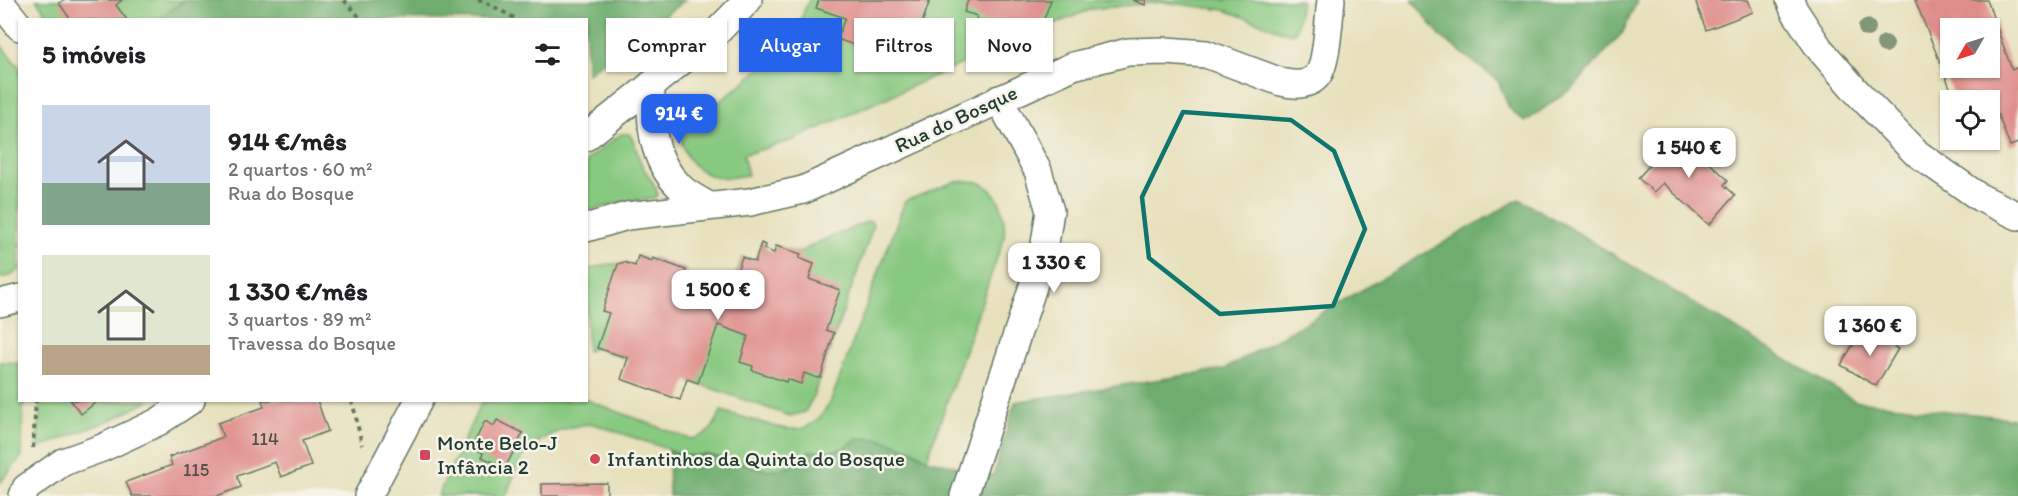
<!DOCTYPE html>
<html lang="pt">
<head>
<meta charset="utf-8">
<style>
	body { margin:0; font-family:Itim,sans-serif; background:#f6f6f6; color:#202124; height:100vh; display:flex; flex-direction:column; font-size:22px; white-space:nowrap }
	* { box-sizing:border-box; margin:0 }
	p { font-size:20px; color:#757577 }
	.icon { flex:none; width:33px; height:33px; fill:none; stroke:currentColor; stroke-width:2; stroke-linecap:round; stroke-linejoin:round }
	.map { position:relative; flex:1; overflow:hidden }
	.drawer { position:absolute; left:18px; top:18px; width:570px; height:384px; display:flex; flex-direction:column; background:#fff; border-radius:0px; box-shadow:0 2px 4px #0004 }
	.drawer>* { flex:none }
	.top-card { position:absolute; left:606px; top:18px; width:570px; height:54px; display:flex; gap:12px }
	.needle { width:39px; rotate:231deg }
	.buttons { position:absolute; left:1940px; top:18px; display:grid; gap:12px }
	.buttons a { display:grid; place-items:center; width:60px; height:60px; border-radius:0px; background:#fff; box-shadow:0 2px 4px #0004; font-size:30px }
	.price { position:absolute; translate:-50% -51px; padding:0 14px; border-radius:12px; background:#fff; color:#222; font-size:20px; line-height:39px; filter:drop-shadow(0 2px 3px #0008) }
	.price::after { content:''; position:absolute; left:50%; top:36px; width:18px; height:14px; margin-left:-9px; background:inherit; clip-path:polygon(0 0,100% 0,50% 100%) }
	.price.active { background:#2563eb; color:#fff }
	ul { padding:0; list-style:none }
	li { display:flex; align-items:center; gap:18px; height:150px; padding:0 24px }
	li span { display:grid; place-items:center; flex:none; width:168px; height:120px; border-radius:0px; color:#555 }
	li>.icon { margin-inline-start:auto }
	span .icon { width:72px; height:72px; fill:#fffc; stroke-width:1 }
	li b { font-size:26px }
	h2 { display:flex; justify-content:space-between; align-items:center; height:72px; padding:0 24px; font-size:26px }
	.pill { padding:0 21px; border-radius:0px; background:#fff; box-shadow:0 2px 4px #0004; font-size:21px; line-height:54px }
	.pill.active { background:#2563eb; color:#fff }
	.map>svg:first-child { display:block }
</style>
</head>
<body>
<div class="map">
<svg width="2018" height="496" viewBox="0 0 2018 496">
	<rect width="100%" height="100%" fill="#f7f3e8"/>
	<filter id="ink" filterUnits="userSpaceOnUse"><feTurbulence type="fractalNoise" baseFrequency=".0167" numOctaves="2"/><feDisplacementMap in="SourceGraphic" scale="12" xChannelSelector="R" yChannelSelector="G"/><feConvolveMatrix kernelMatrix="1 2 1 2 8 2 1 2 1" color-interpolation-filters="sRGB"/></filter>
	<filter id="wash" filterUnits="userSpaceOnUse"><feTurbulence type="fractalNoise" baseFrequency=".008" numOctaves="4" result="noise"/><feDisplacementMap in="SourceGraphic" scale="24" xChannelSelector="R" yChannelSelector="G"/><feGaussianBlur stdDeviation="1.35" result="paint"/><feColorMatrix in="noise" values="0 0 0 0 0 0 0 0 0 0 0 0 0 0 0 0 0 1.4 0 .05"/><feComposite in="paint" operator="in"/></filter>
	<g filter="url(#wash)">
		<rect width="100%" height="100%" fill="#e6e0bb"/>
		<g fill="#88c980" stroke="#54835a" stroke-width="1.5">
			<path d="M36,0H184L159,20L51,19Z"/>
			<path d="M809,0H1301L1296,31L1291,34L1224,10L1162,2L1092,9L1016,39L793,140L743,155L748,175C738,176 724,180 715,177C680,166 672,129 689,100L701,116C733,90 777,61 797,26C802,18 805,8 809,0Z"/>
			<path d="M0,44L20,68L19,270L10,276L0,278Z"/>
			<path d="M621,134H629C637,143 636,154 642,165C647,175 656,184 658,195L653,198L620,203L587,211V160Z"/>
			<path d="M954,182C961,182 972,180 978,182C1001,190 1006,217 1004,238L927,459L911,449L858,438C841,452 832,453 810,451L787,468L766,470L728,459L706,455L688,456L594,424C571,424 542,435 526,453C516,464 512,482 506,496H438L482,401L587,400L690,439C709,436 714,428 721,411C735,415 749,419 763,423C796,433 812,434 831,401L905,201Z"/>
			<path d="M869,221L872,222L873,227L813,397L805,412L790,416L597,348L587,351V271C601,264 620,261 635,266L638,256L652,261L653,258L686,270L684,279L687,280L688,277L700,281L693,301L723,312L742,257L755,262L761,243L765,245L764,249L774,253L776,246L798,253L821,241Z"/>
			<path d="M0,362L19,363L20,400L23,401L22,456L0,483Z"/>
			<path d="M41,401H149L113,419L36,449Z"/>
		</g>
		<g fill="#6ead6e" stroke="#467551" stroke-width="1.5">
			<path d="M184,0H685L587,74L586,20L159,19Z"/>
			<path d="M1412,0H1636L1637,1L1623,32L1575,86L1525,122L1509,108L1498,81L1440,36Z"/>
			<path d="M1519,199L1576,232L1855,401L2018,419V496H669L668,451L688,456L706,455L728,459L766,470L787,468L810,451C832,453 841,452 858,438L879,439L911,449L927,459L993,476L1015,402L1225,369Z"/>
		</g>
		<g id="blocks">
			<g fill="#df8d8b" fill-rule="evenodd">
				<path d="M64,0H122L116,5L127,20H71L59,3Z"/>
				<path d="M819,0H930L915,43L905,39L897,60L837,39L845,18L816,8Z"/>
				<path d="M968,0H1051L1041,27L1026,22L1022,32L1013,29L1014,25L1009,23L1007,30L976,19L977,16L964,12Z"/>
				<path d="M1132,0H1146L1145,5Z"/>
				<path d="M1695,0H1748L1753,12L1706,30Z"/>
				<path d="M1915,0H1987L2012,70L2018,67V143L2010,146L1989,92L1967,100H1955ZM1950,28H1989V68H1950Z"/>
				<path d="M1678,134L1728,180L1724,185L1735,195L1709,225L1663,183L1654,192L1638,178Z"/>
				<path d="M761,243L765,245L764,249L774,253L776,246L801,254L799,258L814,264L809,279L840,290L826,330L834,333L821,377L817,378L804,373L801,384L787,379L786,382L752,370L753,366L740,362L748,336L718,325L698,383L687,379L680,400L621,379L628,358L597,348L609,313L602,311L618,264L624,262L635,266L638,256L652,261L653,258L686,270L683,278L687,280L688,277L700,281L693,301L723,312L742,257L755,262Z"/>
				<path d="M1863,328L1898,349L1876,386L1841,365Z"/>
				<path d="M70,400H99L81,414Z"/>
				<path d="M262,400H317L328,431L302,441L311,466L281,477L275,462L237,476L241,487L217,496H132L126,482L172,465L169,457L223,437L218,423L264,407Z"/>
				<path d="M497,420L523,433L505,468L482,457L483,453L472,447L485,421L494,426Z"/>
				<path d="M607,483V496H542V484Z"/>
			</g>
		</g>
	</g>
	<g filter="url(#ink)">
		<use href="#blocks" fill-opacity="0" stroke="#657663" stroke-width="1.5"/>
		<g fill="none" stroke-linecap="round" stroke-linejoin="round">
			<g stroke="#657663" stroke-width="30">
				<g id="minor">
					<path d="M1790,0L1794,10L1819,48L1856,91L1915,152L1979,197L2018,216"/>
					<path d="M0,2L20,27"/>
					<path d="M651,85C650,123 651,159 680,187C688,195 699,200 709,206"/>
					<path d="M586,137L713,36L748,0"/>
					<path d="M586,228L627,216L750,202L803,190L1073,66L1128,52L1166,51L1206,54L1281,82C1293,85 1308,86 1317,76C1327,66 1329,15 1331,0"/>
					<path d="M0,303L20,298"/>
					<path d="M23,496L26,488L63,462L102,448L158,422L191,400"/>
					<path d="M368,496L419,400"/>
					<path d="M964,496L1043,256L1050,211L1038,171L999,99"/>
				</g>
			</g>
			<g stroke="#657663" stroke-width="4" stroke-dasharray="4.5 4.5" stroke-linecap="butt">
				<path d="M344,0L362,20"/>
				<path d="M478,0L489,4L518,20"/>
				<path d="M352,400L362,445"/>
				<path d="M33,448L36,400"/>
			</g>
			<use href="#minor" stroke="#fff" stroke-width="27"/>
		</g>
		<g fill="#849679">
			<circle cx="1867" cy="28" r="9"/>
			<circle cx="1885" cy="44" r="9"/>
		</g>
	</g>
	<path fill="none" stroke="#0f766e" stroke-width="4.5" stroke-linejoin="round" d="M1183,112L1291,120L1334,151L1365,229L1333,306L1220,314L1149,258L1142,197Z"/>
	<g fill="#d1495b" stroke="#f7f3e8" stroke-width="2">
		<rect x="419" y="449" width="12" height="12" rx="3"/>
		<circle cx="595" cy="459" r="6"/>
	</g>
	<g text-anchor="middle" stroke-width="5" stroke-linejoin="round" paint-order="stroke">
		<g font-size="18" fill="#4f514a">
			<text x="265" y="445">114</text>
			<text x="196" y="476">115</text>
		</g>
		<g font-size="21" fill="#1f3d34" stroke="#f7f3e8">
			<text transform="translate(956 119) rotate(-25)" y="7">Rua do Bosque</text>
		</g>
		<g font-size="21" fill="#1f3d34" stroke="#f7f3e8" text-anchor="start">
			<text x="437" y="450">Monte Belo-J<tspan x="437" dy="24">Infância 2</tspan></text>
			<text x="607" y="466">Infantinhos da Quinta do Bosque</text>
		</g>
	</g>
</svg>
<div class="buttons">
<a><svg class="needle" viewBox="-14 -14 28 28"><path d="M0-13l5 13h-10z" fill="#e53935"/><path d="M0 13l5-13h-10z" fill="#757577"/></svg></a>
<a><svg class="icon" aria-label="locate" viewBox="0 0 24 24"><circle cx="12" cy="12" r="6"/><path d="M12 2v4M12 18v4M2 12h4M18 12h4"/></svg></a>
</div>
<b class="price active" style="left:679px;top:145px">914 €</b>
<b class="price" style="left:1689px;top:179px">1 540 €</b>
<b class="price" style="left:1054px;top:294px">1 330 €</b>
<b class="price" style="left:718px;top:321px">1 500 €</b>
<b class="price" style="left:1870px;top:357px">1 360 €</b>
<div class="top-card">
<a class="pill">Comprar</a>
<a class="pill active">Alugar</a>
<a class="pill">Filtros</a>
<a class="pill">Novo</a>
</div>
<section class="drawer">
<h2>5 imóveis<svg class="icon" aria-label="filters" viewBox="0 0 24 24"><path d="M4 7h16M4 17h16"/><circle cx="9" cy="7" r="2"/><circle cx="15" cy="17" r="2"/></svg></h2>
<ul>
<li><span style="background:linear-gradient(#c9d6e8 65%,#7fa58c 0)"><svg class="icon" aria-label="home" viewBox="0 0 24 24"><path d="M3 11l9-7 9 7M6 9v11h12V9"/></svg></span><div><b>914 €/mês</b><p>2 quartos · 60 m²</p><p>Rua do Bosque</p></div></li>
<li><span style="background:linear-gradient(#dfe7d0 75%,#b9a48a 0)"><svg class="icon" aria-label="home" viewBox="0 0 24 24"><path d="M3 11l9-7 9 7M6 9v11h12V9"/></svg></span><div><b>1 330 €/mês</b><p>3 quartos · 89 m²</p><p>Travessa do Bosque</p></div></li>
</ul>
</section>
</div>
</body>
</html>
